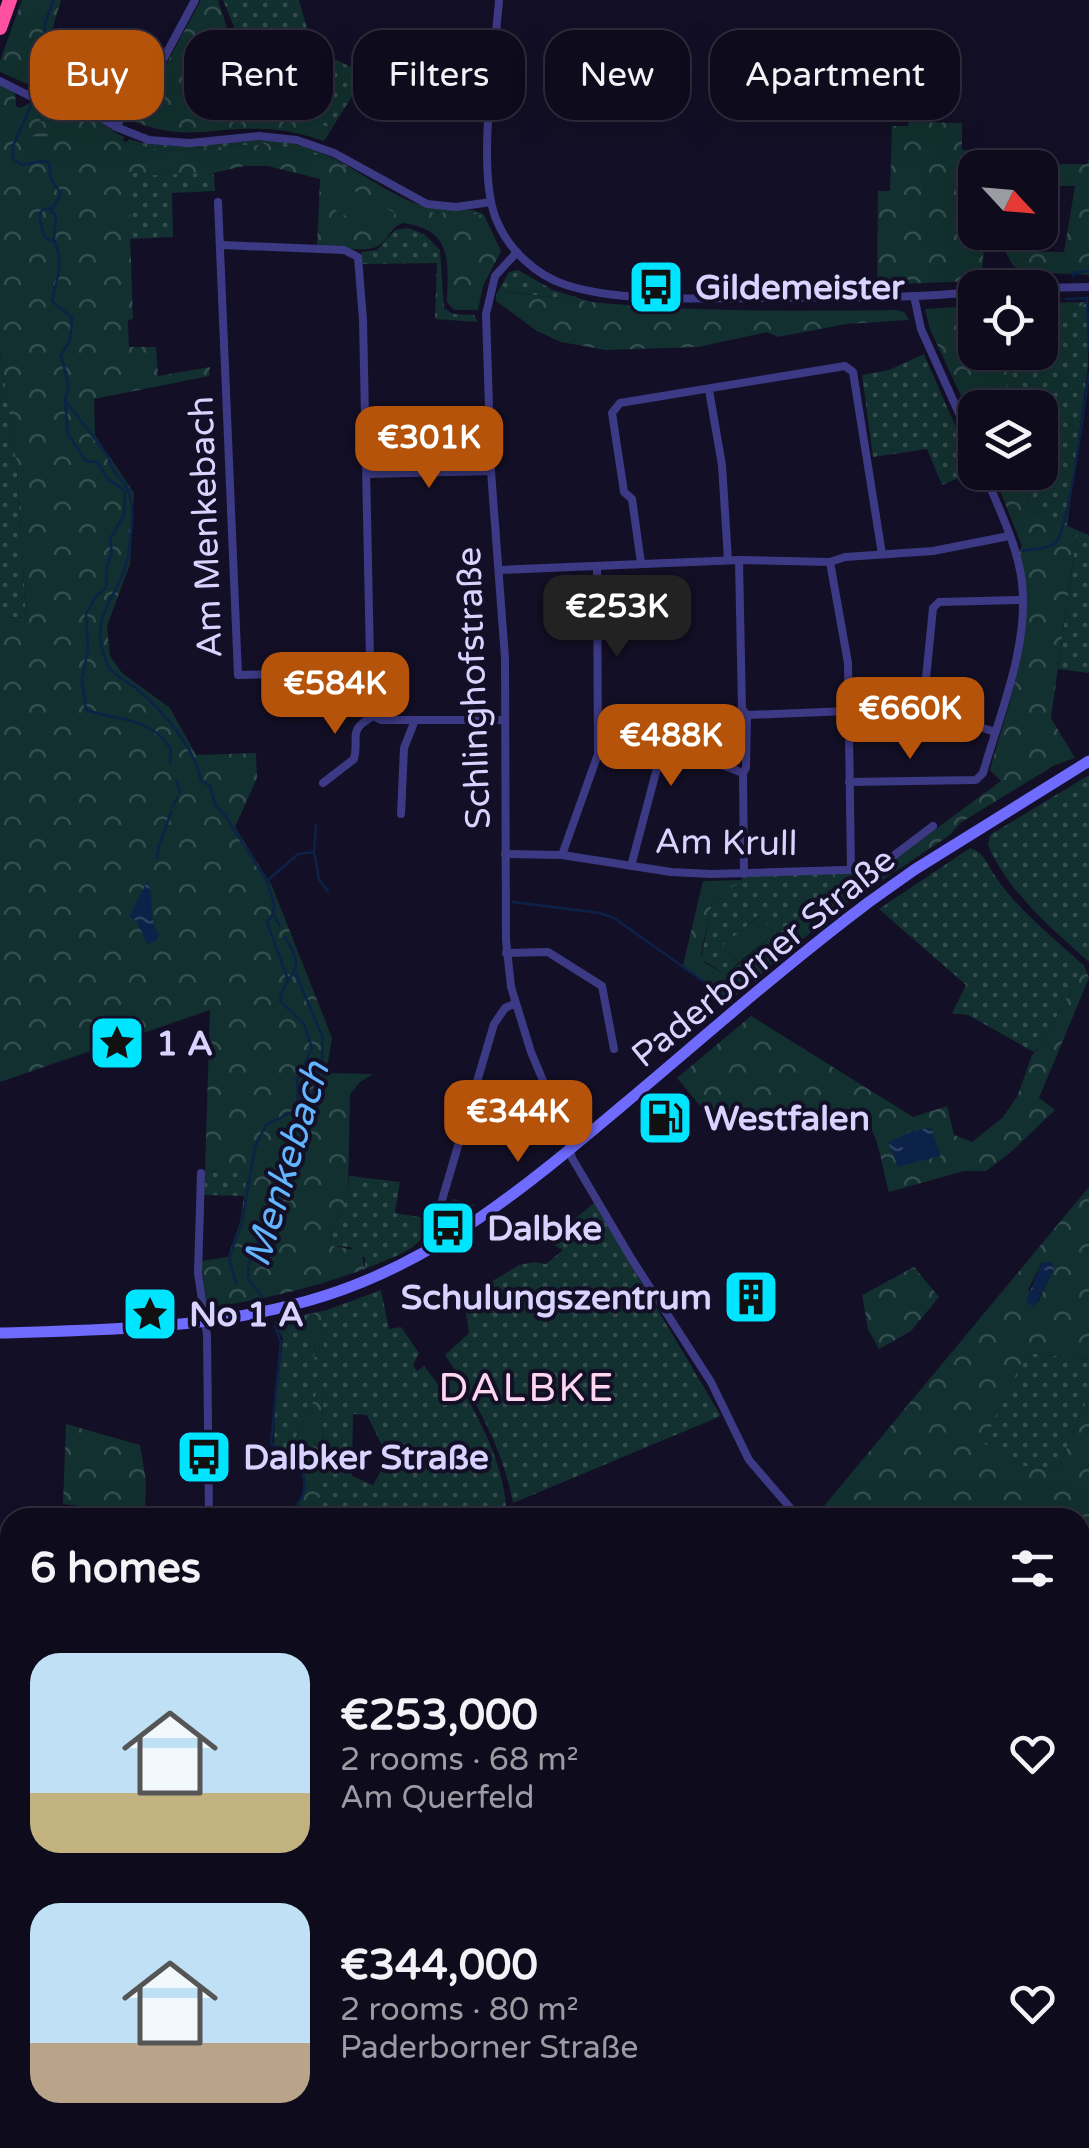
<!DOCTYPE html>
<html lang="en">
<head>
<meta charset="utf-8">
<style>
	body { margin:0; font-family:"Varela Round",sans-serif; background:#171425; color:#f1f3f6; height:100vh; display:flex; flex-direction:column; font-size:38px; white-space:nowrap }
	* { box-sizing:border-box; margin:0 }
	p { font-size:32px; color:#9b9ba3 }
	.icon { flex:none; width:55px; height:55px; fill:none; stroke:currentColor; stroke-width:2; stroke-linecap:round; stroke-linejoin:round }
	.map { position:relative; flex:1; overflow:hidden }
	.drawer { position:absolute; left:0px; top:1508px; width:1090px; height:642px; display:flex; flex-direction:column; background:#0e0b1c; border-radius:30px 30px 0 0; box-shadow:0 10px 40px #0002,0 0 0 2px #2e2b3b }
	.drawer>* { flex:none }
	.hud { position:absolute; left:30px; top:30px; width:1030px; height:90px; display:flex; gap:20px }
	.needle { width:65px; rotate:116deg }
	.tools { position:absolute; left:958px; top:150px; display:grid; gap:20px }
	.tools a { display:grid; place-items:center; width:100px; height:100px; border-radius:20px; background:#0e0b1c; box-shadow:0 10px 40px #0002,0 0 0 2px #2e2b3b; font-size:50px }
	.price { position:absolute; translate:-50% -85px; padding:0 22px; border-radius:20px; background:#b45309; color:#fff; font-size:32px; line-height:65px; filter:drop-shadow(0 2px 5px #0008) }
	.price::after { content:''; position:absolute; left:50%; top:60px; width:30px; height:22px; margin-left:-15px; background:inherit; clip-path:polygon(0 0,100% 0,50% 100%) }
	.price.active { background:#222; color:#fff }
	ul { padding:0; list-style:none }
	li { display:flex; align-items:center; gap:30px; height:250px; padding:0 30px }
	li span { display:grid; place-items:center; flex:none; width:280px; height:200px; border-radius:30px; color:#555 }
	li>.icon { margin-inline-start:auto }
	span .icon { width:120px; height:120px; fill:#fffc; stroke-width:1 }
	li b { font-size:42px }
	h2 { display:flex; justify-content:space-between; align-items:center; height:120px; padding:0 30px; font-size:42px }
	.chip { padding:0 35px; border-radius:30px; background:#0e0b1c; box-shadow:0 10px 40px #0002,0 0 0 2px #2e2b3b; font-size:35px; line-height:90px }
	.chip.active { background:#b45309; color:#fff }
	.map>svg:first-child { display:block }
</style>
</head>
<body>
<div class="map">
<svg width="1089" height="2148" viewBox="0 0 1089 2148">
	<defs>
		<pattern id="grass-dots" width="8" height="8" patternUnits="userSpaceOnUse" patternTransform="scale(2.5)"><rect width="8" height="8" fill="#12302f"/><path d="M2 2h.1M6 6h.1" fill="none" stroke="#344d4e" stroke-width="1.8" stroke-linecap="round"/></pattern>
		<pattern id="forest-crowns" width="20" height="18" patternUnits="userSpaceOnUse" patternTransform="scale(2.5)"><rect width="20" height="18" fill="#12302f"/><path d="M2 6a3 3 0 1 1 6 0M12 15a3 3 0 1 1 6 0" fill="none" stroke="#344d4e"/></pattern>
		<pattern id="wetland-marsh" width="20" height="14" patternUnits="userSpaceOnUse" patternTransform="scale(2.5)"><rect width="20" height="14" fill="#12302f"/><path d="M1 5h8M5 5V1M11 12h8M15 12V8" fill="none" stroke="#344d4e"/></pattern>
		<pattern id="water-ripples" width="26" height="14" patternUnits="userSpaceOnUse" patternTransform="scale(2.5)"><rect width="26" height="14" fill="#0c2248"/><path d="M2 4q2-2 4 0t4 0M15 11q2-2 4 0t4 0" fill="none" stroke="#2f4163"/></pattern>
	</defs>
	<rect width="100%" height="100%" fill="#130f26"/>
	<g fill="url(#grass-dots)" fill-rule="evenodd">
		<path d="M223,0H299L313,49L366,74L331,130L258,84L231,40L238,37Z"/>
		<path d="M129,139C184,157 239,131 295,144C344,155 380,193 426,207C443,212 472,205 484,215L428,212L332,160L296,149L269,144L162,151L127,142Z"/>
		<path d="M127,171L156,175L211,172L214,175L215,191L172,193L173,237L130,239Z"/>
		<path d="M408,228L424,234L440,250L444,308L453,314L474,315L478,322L435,319L437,263L361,264V252L377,250L395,230Z"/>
		<path d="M518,270L553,290L598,304L504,291L496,295L509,272Z"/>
		<path d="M1088,302V366L1067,526L1030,510L1022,473L1040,472V408L1008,407L1005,392L1012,355L1040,352V329Z"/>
		<path d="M0,351L17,465L26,618L0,617Z"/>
		<path d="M924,354L975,471L942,485L927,449L873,457L862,375L889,370Z"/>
		<path d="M1077,530L1089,535V673L1058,669Z"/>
		<path d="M1089,775V962C1052,929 1008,892 988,845L990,835Z"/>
		<path d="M970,848C985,853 987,864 995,876C1018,910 1054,938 1084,966L1042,1044L1034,1052L968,1015L952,1013L966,985L879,909Z"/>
		<path d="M835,873L837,884C821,905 796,919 774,934L759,916L724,946L738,963L726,975L701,959L712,903L719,893L747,876Z"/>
		<path d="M205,1170L248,1171L244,1196L204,1195Z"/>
		<path d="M349,1176L400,1182L395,1213L432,1219C423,1251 394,1256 365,1269V1258L350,1247L333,1246L329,1239L348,1193Z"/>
		<path d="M594,1203L721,1416L513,1503C502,1446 477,1403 445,1355L469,1333L465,1307L474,1292L519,1265L534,1262L546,1264L563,1250L552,1244L565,1227Z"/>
		<path d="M381,1290L389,1329L401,1327L419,1353L413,1365L417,1371L424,1366L440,1387L455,1377C481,1421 505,1465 507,1517H307L323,1492L322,1380L309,1414L298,1429L295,1445L299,1450L274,1448L275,1405L283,1339L280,1333L310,1326L315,1340L314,1360L324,1352L321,1323L327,1310ZM353,1414L367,1415L388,1458L373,1485L352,1476Z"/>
		<path d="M1026,1353L1089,1359V1395L1058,1469L1024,1466L982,1443Z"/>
		<path d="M1080,1907L1089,1914V2000L1080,1993Z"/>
	</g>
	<g fill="url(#forest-crowns)" fill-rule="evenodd">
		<path d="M22,0H61L50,37L45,81L87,94L86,95L72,91L41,90L0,72V61Z"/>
		<path d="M201,0H218L231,40L258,84L331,130L324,141C303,134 283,129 261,129C210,127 188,142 135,122Z"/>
		<path d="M0,84L15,92L16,106L21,108C56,82 95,122 124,137L123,141L162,151L269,144L296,149L332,160L428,212L484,215L501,251L483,286L478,310H454L447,302C448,261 453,230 403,223C389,228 389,240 378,246C363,254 333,246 317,245L320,179L268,166H244L213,173L156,175L128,172L133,319L128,320L129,347H156L158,376L210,367L209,376L94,399L95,435L134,493L130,564L107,626L110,656L122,673L170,708L196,755L256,753L257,778L235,827L272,886L332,1038L326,1073L373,1074L360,1082L350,1094L348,1193L329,1239L333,1246L361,1251L365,1269C313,1288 262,1300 207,1308L201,1261L228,1257L240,1222L248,1172L205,1170L210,1010L0,1082V617L26,618L17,465L0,351Z"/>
		<path d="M909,122L962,123V150L988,151V167L975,168V232L985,233L982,273L973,281L877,285L878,191H890L892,126H908Z"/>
		<path d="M1089,158V275L1026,272L1013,266L1005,251L1064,252L1075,186H1040V168L999,167V165L1087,164Z"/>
		<path d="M503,291C635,312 764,312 897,310L904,312L909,320L846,324L778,337L767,332L698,347L606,350L561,342L537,331L496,301V295Z"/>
		<path d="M1088,302L1040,329V303Z"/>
		<path d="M975,306V352L1014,353L1005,392L1008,407L975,408V426L930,329L925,309Z"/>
		<path d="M993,473H1022L1030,510L1077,530L1051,718L1075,758L1055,765L960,823L950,835L836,911L729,1001L683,965L703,881L746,880L719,893L712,903L701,954L705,963L726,975L774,934L820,902L837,884L835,873H876L1001,781L990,770C1009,699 1041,625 1019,552L1022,546Z"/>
		<path d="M1084,966L1089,978L1039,1098L1055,1110L1011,1152L986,1171H964L889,1192C881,1166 879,1115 847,1109L716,1125L677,1078L751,1016L913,1117L947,1106L954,1135L972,1142L1002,1118L1017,1097L1032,1055L1042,1044Z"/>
		<path d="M1089,1187V1359L1026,1353L983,1443L1024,1466L1058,1469L1089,1395V1914L1080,1907V1518H814ZM1042,1262L1052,1263L1054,1269L1038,1302L1028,1290Z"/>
		<path d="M454,1199L475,1205L441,1231L439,1227L445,1204Z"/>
		<path d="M914,1267L939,1297L911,1331L879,1349L868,1329L862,1295Z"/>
		<path d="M327,1310L321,1323L324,1352L314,1362L315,1340L310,1327L280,1333L274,1322Z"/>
		<path d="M322,1376L323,1492L307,1517H286L301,1500L305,1484L301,1452L295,1445L298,1429L309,1414Z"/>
		<path d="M66,1424L140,1445L146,1481L145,1514L63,1504Z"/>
		<path d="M0,1765L10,1773V2140H114L117,2148H0Z"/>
		<path d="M1080,1993L1089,2000V2148H784V2140H1080Z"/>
		<path d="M128,2140H188L190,2148H131Z"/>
		<path d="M198,2140H335L352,2146L369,2140H776L775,2148H201Z"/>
	</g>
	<path fill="url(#wetland-marsh)" d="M47,107L62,109C67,126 54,132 49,147L33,151L26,148L32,136L50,128L48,123L39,121Z"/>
	<g fill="#12302f">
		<path d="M347,187L395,213L383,236L335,210Z"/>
		<path d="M760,916L774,934L738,963L723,945Z"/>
	</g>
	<g fill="url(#water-ripples)">
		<path d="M147,882C156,895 146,914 159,935L156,941L147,944L137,922L129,916Z"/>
		<path d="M931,1128L941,1156L898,1167L888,1142L915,1130Z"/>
		<path d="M1042,1262L1052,1263L1054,1269L1034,1308L1026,1301Z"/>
	</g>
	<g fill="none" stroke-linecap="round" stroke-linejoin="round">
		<g stroke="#0c2248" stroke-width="2.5">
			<path d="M38,86L45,24L53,0"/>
			<path d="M33,101L13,146V159L22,165L43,161L49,163L51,179L61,194L51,211L56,215L54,239L59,254V272L52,301L72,318L70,340L61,355L69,387L65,400L108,456C110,470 120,476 127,488C136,506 131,537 128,556C122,596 84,615 108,665C113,676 128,681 137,689C162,710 194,746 201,780L210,786L215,805L226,817L267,881L274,904L273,913L280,926"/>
			<path d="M51,208L43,209L39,215L44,237L53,241"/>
			<path d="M1074,277L1072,273L1089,271"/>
			<path d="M1066,299L1087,298L1089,349"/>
			<path d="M65,401L68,434L86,461L97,462L108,479L125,491L124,515L110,539L112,553L107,565L106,588L96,596L86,614L88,649L82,680L86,710C119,721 149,716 171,749L170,764"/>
			<path d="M1023,551C1032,549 1047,549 1054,544C1069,535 1085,399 1089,374"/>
			<path d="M177,781L180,793"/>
			<path d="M173,806L177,798"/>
			<path d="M314,852L316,825"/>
			<path d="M157,858C158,840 167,829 171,811"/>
			<path d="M268,880L298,854L314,852L319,880L328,891"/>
			<path d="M513,902L600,913L614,918L730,1000"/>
			<path d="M273,914L267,922L288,980"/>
			<path d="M236,1284L229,1258L242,1223L255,1147L266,1125L294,1111L298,1104L297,1080L312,1048L304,1024L280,1001C285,969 310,977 285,937"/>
			<path d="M262,1296L248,1279L249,1261L299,1148L322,1060L323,1038L296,974"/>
			<path d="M275,1326L281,1342L271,1444L282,1449"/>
			<path d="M288,1518C303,1498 309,1490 301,1466"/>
			<path d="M396,2140V2148"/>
		</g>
		<g stroke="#3d3a85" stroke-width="8">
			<path d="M499,0C495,56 476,169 496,219C508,249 535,275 566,285C623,303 702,298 762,298C833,297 904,299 975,292"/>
			<path d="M0,81L30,96L77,103L116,127L149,140L190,143L259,136L297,140L334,153L427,204L456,207L491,202"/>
			<path d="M116,127L124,113L143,97L195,0"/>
			<path d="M218,202L238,675L371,672"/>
			<path d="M222,245L344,250L358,257L363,320L371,709L373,716L381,720H505"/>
			<path d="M517,252L495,276L486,314L491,471L505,658L506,940L511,987L531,1052L568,1140L572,1158L631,1258L711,1382L749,1460L799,1518"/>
			<path d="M1040,288L1089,287"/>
			<path d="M914,296L921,329L975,449"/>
			<path d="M709,390L722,465L728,560"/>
			<path d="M367,474L491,471"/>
			<path d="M739,560L742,709L747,715L746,768L743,773L744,874"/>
			<path d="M830,562L848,663L851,869"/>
			<path d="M641,563L632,499L624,492L612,413L620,403L845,366L853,372L882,554"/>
			<path d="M499,570L739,560L830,562L845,557L933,551L1009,536"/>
			<path d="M747,715L848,711"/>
			<path d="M995,732L923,708L933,608L939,602L1023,600"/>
			<path d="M849,782L976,780L983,773C1000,713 1029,647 1022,583C1018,545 998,508 984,472"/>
			<path d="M323,783L354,759C360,735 346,732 373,716"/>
			<path d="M401,814L404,748L415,720"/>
			<path d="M505,854L562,855L671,872L711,874L876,869L933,826"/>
			<path d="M562,855L598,754L597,566"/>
			<path d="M631,866L660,757L714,762L743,773"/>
			<path d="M506,953L548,952L602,986L614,1049"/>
			<path d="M201,1173L198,1273L207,1335L209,1518"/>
			<path d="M445,1190L494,1024L505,1008L514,1004"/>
			<path d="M436,1246L433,1236L444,1193"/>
			<path d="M121,2140L124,2148"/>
			<path d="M779,2148L780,2140"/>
		</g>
		<path stroke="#6f6bff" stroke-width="11" d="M0,1333C108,1330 220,1329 324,1296C441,1259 530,1183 623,1105C704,1037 784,966 869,902L914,870L1089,761"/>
		<path stroke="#ff4fa3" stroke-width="14" d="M0,28L10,0"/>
	</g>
	<defs>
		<g id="bus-square" transform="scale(2.875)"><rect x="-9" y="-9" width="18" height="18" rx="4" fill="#00e5ff" stroke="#130f26"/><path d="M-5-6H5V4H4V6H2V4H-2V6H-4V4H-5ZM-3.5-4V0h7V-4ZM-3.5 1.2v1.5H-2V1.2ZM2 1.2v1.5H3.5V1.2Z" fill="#111"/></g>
		<g id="sight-square" transform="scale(2.875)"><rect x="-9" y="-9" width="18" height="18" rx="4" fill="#00e5ff" stroke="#130f26"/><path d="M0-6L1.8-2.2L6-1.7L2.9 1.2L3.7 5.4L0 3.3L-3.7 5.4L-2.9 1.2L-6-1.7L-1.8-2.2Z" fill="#111"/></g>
		<g id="fuel-square" transform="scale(2.875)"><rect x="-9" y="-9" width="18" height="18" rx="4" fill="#00e5ff" stroke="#130f26"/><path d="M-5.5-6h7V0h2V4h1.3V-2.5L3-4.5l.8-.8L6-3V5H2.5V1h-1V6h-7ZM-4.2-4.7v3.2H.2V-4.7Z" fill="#111"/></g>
		<g id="building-square" transform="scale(2.875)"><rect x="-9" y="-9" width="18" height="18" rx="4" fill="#00e5ff" stroke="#130f26"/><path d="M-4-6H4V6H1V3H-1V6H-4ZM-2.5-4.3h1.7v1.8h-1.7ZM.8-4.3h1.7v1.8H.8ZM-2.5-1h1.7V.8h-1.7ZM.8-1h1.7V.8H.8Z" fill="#111"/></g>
	</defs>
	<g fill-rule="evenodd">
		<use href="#bus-square" x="656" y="287"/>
		<use href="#sight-square" x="117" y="1043"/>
		<use href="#fuel-square" x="665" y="1118"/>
		<use href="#bus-square" x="448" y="1228"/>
		<use href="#building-square" x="751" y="1297"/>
		<use href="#sight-square" x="150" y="1314"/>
		<use href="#bus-square" x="204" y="1457"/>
	</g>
	<g text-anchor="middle" stroke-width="8" stroke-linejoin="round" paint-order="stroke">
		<g font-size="35" font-weight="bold" fill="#d9d4ff" stroke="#130f26" text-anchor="start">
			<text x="695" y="299">Gildemeister</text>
			<text x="156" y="1055">1 A</text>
			<text x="704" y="1130">Westfalen</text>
			<text x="487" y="1240">Dalbke</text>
			<text x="712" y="1309" text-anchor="end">Schulungszentrum</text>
			<text x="189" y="1326">No 1 A</text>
			<text x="243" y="1469">Dalbker Straße</text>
		</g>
		<g font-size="35" fill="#d9d4ff" stroke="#130f26">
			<text transform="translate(205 527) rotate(-92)" y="12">Am Menkebach</text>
			<text transform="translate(473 688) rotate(-92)" y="12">Schlinghofstraße</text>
			<text transform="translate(726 842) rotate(1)" y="12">Am Krull</text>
			<text transform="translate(763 957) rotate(-39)" y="12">Paderborner Straße</text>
		</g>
		<g font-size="38" font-style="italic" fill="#62b6ff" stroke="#130f26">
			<text transform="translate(286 1164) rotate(-73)" y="13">Menkebach</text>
		</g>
		<g font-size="40" letter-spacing="2.5" fill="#ffd6f0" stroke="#130f26">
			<text x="527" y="1401">DALBKE</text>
		</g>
	</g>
</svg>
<div class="tools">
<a><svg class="needle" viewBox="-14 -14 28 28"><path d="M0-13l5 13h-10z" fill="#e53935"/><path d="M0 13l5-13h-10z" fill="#9b9ba3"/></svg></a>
<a><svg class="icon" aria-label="locate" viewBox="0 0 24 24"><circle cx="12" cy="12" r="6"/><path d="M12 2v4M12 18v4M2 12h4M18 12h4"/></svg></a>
<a><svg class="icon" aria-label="layers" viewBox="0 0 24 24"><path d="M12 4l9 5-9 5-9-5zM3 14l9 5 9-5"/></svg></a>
</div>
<b class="price" style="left:429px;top:491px">€301K</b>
<b class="price active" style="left:617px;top:660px">€253K</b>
<b class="price" style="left:335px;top:737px">€584K</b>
<b class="price" style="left:910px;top:762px">€660K</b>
<b class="price" style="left:671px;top:789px">€488K</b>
<b class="price" style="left:518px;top:1165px">€344K</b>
<div class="hud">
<a class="chip active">Buy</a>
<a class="chip">Rent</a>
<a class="chip">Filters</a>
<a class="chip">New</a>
<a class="chip">Apartment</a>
</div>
<section class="drawer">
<h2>6 homes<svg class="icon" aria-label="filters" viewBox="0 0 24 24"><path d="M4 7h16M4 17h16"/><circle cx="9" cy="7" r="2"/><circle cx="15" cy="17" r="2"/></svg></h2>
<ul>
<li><span style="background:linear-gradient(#bfe0f5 70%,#c2b280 0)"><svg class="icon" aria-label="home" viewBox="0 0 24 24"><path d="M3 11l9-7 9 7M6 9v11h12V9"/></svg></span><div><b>€253,000</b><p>2 rooms · 68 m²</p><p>Am Querfeld</p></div><svg class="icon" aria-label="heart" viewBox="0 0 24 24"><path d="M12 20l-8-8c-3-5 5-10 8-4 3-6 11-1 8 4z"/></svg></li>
<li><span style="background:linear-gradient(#bfe0f5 70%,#b9a48a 0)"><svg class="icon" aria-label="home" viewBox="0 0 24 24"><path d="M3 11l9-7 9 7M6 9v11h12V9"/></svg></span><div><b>€344,000</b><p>2 rooms · 80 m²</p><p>Paderborner Straße</p></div><svg class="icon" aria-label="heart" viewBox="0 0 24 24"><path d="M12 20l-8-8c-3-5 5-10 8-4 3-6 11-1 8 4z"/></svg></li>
</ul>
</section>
</div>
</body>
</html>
